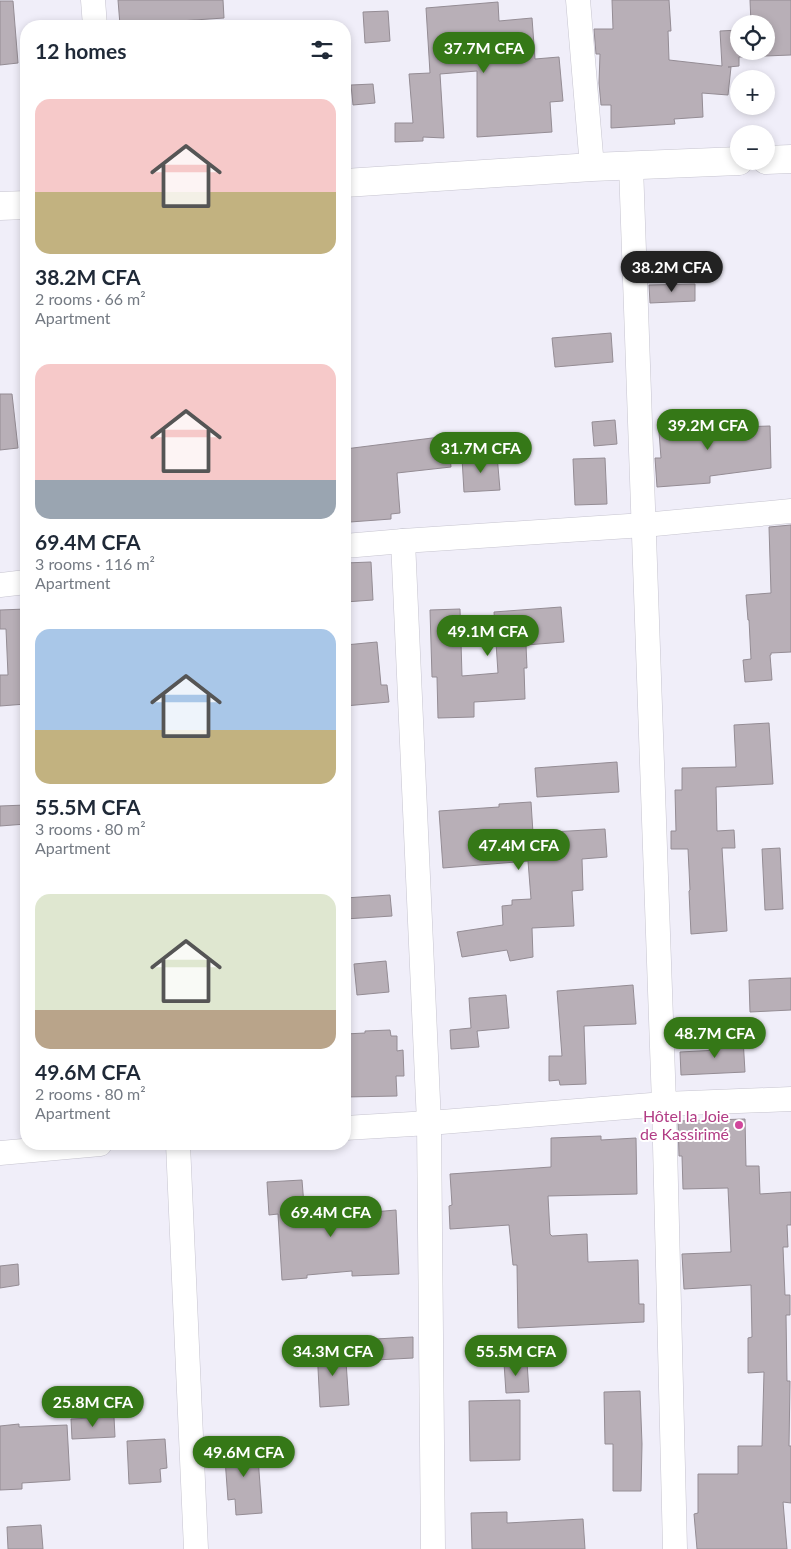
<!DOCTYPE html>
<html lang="en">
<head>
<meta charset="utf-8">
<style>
	body { margin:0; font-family:Lato,sans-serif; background:#f6f6f7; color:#1f2937; height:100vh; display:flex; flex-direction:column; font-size:19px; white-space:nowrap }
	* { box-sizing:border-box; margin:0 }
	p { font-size:16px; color:#747a83 }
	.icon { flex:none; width:28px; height:28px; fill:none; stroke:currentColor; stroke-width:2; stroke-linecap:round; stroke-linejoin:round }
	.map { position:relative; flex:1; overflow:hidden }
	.sheet { position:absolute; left:20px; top:20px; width:331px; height:1130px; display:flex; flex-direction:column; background:#fff; border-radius:20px; box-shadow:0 2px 8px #0003 }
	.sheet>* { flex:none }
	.controls { position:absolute; left:730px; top:15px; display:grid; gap:10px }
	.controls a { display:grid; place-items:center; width:45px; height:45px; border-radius:50%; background:#fff; box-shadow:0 2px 8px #0003; font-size:25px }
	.price { position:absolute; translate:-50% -42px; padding:0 11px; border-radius:18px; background:#357817; color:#fff; font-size:16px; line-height:32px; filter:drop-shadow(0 1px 2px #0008) }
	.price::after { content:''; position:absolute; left:50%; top:30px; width:15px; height:11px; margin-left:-8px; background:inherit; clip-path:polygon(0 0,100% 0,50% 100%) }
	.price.current { background:#222; color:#fff }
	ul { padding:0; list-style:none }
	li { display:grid; align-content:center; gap:10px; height:265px; padding:0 15px }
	li span { display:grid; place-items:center; height:155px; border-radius:15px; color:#555 }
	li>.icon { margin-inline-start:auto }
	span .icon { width:90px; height:90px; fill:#fffc; stroke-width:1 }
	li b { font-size:21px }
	h2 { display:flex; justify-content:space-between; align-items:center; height:60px; padding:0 15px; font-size:21px }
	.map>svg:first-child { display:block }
</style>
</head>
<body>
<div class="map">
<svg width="791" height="1549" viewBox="0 0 791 1549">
	<rect width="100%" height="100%" fill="#f0eef9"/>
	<g fill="#b8afb7" stroke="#948c94">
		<path d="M118,0H223L224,18L120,25Z"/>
		<path d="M612,0H669L671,31H668L669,60L722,66L720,31L739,30V51H766V24H751L750,0H791V55L739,57V66L728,67H731L728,95L702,93L703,117L674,119L675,124L611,128V105H601L599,83L600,54H596L594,29H613Z"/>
		<path d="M0,1H13L18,63L0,65Z"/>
		<path d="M498,2L499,21L532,18L535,59L559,57L563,101L550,102L552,132L477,137V71L440,74L444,138L423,137V141L395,142V123H413L409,74L430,73L426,8Z"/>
		<path d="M388,11L390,41L365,43L363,12Z"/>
		<path d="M373,84L375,103L353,105L351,85Z"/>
		<path d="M695,284V301L650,303L649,285Z"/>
		<path d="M611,333L613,362L555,367L552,338Z"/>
		<path d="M0,394H12L18,448L0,450Z"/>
		<path d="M709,415L710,428L770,426L771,468L710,476V483L657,487L655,458H661L658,419Z"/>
		<path d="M615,420L617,444L594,446L592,422Z"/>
		<path d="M448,436L451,467L397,473L400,513L391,514V519L350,522V517L345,518V449Z"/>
		<path d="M497,455L500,490L464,492L462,458Z"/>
		<path d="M605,458L607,504L575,505L573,459Z"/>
		<path d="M791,525V652L771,653V655H770L772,680L745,682L743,660L751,659L749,620H748L746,595L771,593L769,527Z"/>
		<path d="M371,562L373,600L345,602V563Z"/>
		<path d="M561,607L564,642L526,645L527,668H524L525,699L474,702V717L438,718L437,677H432L430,610L460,609L462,676L498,673L494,612Z"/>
		<path d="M26,609V704L0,706V675H8L6,629H0V610Z"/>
		<path d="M377,642L381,685H387L389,702L345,706V645Z"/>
		<path d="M769,723L773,784L716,787L717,831L734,830L735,848H722L727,931L691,934L689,891L690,890L688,849H671V831H676L675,790H682V768L736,767L734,725Z"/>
		<path d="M617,762L619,792L537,797L535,768Z"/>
		<path d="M531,802L533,833L605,829L607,857L582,859L583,890L572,891L574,926L532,928L533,957L510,961L507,950L462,957L457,932L503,925L502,906L512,905V900L531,899L528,861L443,868L439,811L499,807V804Z"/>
		<path d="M26,805V824L0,826V806Z"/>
		<path d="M780,848L783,909L765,910L762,849Z"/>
		<path d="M390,895L392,916L345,919V898Z"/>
		<path d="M386,961L389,992L357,995L354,964Z"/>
		<path d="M791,978V1010L750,1012L749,980Z"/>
		<path d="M633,985L636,1024L584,1026L586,1084L560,1085L559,1080L549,1081V1056H562L557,991Z"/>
		<path d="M506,995L509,1028L477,1031L479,1047L451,1049L450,1030L471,1028L469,998Z"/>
		<path d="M390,1030L391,1036H397V1051L403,1050L404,1076H396L397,1096L345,1097V1034L365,1033V1031Z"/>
		<path d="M743,1038L745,1072L681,1075L680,1052L718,1050V1040Z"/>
		<path d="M745,1119L746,1166H759L760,1194L791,1192V1225H787L788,1247H783L785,1295H790V1315H786L787,1381H790L789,1446H791V1503L783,1502L787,1549H697L694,1514L698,1513V1474H738V1446H762L764,1372L748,1373V1338L752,1337L751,1285L684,1289L682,1254L731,1252L728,1188L683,1189L682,1156H679L678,1121Z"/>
		<path d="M601,1136V1140L636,1138L637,1194L548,1196L550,1234L552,1236L587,1234L588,1262L638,1260L639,1304H644V1322L518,1328L517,1265H513L509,1225L450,1229L449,1206L452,1205L450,1174L551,1167V1138Z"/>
		<path d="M302,1180L305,1218L396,1210L399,1274L352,1276V1271L307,1275V1278L282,1280L278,1214L269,1215L267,1182Z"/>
		<path d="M18,1264L19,1285L0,1288V1266Z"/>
		<path d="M413,1337V1358L357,1361L356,1340Z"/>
		<path d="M345,1347L349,1405L320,1407L317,1349Z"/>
		<path d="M527,1362L529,1392L506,1393L504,1363Z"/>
		<path d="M640,1391L642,1444L641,1491H613V1444H605L604,1392Z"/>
		<path d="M520,1400V1460L470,1461L469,1401Z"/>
		<path d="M114,1417L115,1437L72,1439L71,1419Z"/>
		<path d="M19,1424V1427L67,1425L70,1480L22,1483V1489L0,1490V1426Z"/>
		<path d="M165,1439L167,1468L160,1469L161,1482L129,1484L127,1441Z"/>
		<path d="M257,1443L262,1513L236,1515L235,1499L228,1500L224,1445Z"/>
		<path d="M507,1512V1523L583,1519L585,1549H472L471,1513Z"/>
		<path d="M41,1525L43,1549H8L7,1527Z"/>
	</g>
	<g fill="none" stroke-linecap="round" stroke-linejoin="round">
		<g stroke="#c6c4cf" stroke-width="25">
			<g id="minor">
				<path d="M93,0L95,26"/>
				<path d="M578,0L592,167"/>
				<path d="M631,166L664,1104L675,1549"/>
				<path d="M403,541L429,1123L433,1549"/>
				<path d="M345,546L403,541L644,525L791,511"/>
				<path d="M0,585L26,582"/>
				<path d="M345,1128L429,1123L664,1104L791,1099"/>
				<path d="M178,1144L196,1549"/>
				<path d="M0,1153L100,1144"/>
			</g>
		</g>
		<g stroke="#c6c4cf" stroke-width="29">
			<g id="tertiary">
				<path d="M766,160L791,159"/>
				<path d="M345,183L592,167L739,161"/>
				<path d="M0,206L26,205"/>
			</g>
		</g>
		<use href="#minor" stroke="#fff" stroke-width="24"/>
		<use href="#tertiary" stroke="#fff" stroke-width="28"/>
	</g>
	<circle fill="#d1479c" stroke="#fff" stroke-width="2" cx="739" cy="1125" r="5"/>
	<g text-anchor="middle" stroke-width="4" stroke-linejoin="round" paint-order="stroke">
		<g font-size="16" fill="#b23c85" stroke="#fff" text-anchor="end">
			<text x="729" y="1122">Hôtel la Joie<tspan x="729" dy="18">de Kassirimé</tspan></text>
		</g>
	</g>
</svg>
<div class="controls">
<a><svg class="icon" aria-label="locate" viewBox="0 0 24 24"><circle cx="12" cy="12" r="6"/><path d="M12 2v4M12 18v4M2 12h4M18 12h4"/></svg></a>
<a>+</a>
<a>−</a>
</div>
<b class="price" style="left:484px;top:74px">37.7M CFA</b>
<b class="price current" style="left:672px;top:293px">38.2M CFA</b>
<b class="price" style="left:708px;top:451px">39.2M CFA</b>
<b class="price" style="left:481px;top:474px">31.7M CFA</b>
<b class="price" style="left:488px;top:657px">49.1M CFA</b>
<b class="price" style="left:519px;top:871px">47.4M CFA</b>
<b class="price" style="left:715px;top:1059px">48.7M CFA</b>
<b class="price" style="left:331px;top:1238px">69.4M CFA</b>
<b class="price" style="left:333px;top:1377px">34.3M CFA</b>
<b class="price" style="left:516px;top:1377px">55.5M CFA</b>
<b class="price" style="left:93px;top:1428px">25.8M CFA</b>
<b class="price" style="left:244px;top:1478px">49.6M CFA</b>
<section class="sheet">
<h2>12 homes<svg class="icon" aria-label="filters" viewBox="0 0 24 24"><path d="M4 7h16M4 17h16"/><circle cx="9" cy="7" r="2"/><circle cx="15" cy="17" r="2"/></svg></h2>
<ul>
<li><span style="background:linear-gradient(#f6c9c9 60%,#c2b280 0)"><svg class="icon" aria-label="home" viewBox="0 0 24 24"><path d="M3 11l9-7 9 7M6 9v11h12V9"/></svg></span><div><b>38.2M CFA</b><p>2 rooms · 66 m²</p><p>Apartment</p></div></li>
<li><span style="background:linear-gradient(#f6c9c9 75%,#9aa5b1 0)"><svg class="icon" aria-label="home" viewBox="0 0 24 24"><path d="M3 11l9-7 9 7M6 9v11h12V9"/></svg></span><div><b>69.4M CFA</b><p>3 rooms · 116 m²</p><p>Apartment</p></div></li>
<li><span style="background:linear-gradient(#a9c7e8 65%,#c2b280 0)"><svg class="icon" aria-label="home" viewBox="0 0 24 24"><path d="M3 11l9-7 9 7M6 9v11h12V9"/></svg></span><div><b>55.5M CFA</b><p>3 rooms · 80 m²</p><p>Apartment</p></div></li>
<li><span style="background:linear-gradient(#dfe7d0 75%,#b9a48a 0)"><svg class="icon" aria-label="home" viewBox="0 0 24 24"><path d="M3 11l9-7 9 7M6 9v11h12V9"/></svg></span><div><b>49.6M CFA</b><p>2 rooms · 80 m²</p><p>Apartment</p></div></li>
</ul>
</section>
</div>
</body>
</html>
